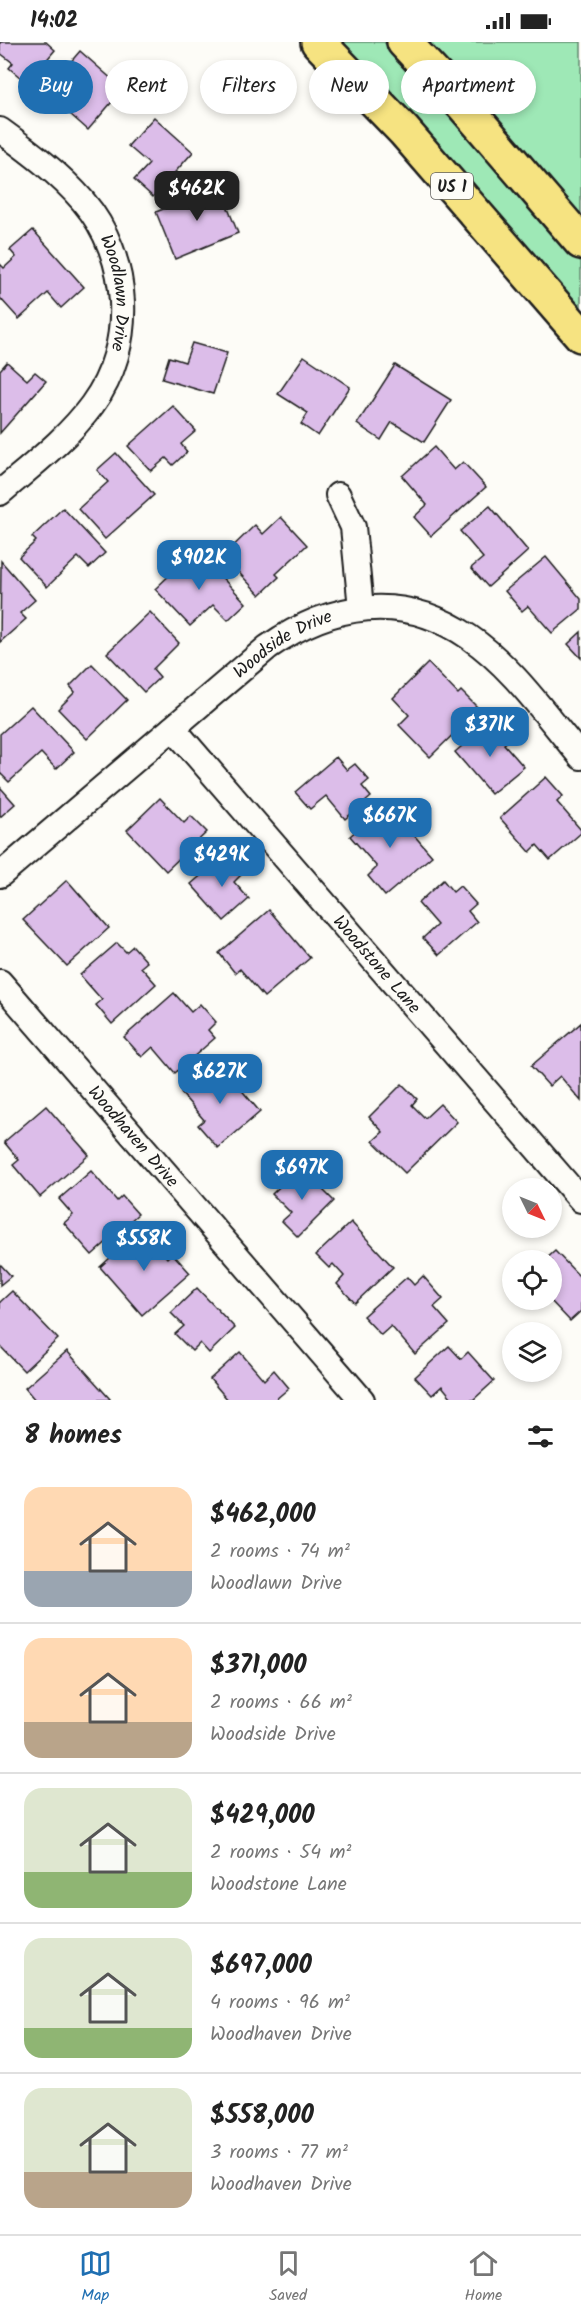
<!DOCTYPE html>
<html lang="en">
<head>
<meta charset="utf-8">
<style>
	body { margin:0; font-family:Kalam,sans-serif; background:#f2f2f2; color:#222; height:100vh; display:flex; flex-direction:column; font-size:22px; white-space:nowrap }
	* { box-sizing:border-box; margin:0 }
	p { font-size:20px; color:#767676 }
	.icon { flex:none; width:33px; height:33px; fill:none; stroke:currentColor; stroke-width:2; stroke-linecap:round; stroke-linejoin:round }
	.map { position:relative; height:1358px; overflow:hidden }
	.details { display:flex; flex-direction:column; background:#fff; flex:1 }
	.details>* { flex:none }
	.banner { position:absolute; left:18px; top:18px; width:546px; height:54px; display:flex; gap:12px }
	.needle { width:39px; rotate:133deg }
	.controls { position:absolute; left:502px; top:1136px; display:grid; gap:12px }
	.controls a { display:grid; place-items:center; width:60px; height:60px; border-radius:50%; background:#fff; box-shadow:0 3px 9px #0003; font-size:30px }
	.price { position:absolute; translate:-50% -51px; padding:0 14px; border-radius:12px; background:#1f6fb2; color:#fff; font-size:20px; line-height:39px; filter:drop-shadow(0 2px 3px #0008) }
	.price::after { content:''; position:absolute; left:50%; top:36px; width:18px; height:14px; margin-left:-9px; background:inherit; clip-path:polygon(0 0,100% 0,50% 100%) }
	.price.active { background:#222; color:#fff }
	ul { padding:0; list-style:none }
	li { display:flex; align-items:center; gap:18px; height:150px; padding:0 24px }
	li+li { border-top:2px solid #e0e0e0 }
	li span { display:grid; place-items:center; flex:none; width:168px; height:120px; border-radius:18px; color:#555 }
	li>.icon { margin-inline-start:auto }
	span .icon { width:72px; height:72px; fill:#fffc; stroke-width:1 }
	li b { font-size:26px }
	h2 { display:flex; justify-content:space-between; align-items:center; height:72px; padding:0 24px; font-size:26px }
	.pill { padding:0 21px; border-radius:27px; background:#fff; box-shadow:0 3px 9px #0003; font-size:21px; line-height:54px }
	.pill.active { background:#1f6fb2; color:#fff }
	.status { display:flex; justify-content:space-between; align-items:center; height:42px; padding:0 30px; background:#fff; direction:ltr }
	.status svg { height:16px; fill:currentColor }
	.menu { display:flex; justify-content:space-around; align-items:center; height:84px; border-top:2px solid #e0e0e0; background:#fff; font-size:16px; color:#767676 }
	.menu a { display:grid; justify-items:center; gap:3px }
	.menu .active { color:#1f6fb2 }
	.map>svg:first-child { display:block }
</style>
</head>
<body>
<div class="status"><b>14:02</b><svg viewBox="0 0 49 12"><path d="M0 12V9h3v3zM5 12V6h3v6zM10 12V3h3v9zM15 12V0h3v12zM26 1h20v11H26zM47 4h2v5h-2z"/></svg></div>
<div class="map">
<svg width="581" height="1358" viewBox="0 0 581 1358">
	<rect width="100%" height="100%" fill="#fdfcf7"/>
	<filter id="ink" filterUnits="userSpaceOnUse"><feTurbulence type="fractalNoise" baseFrequency=".0167" numOctaves="2"/><feDisplacementMap in="SourceGraphic" scale="12" xChannelSelector="R" yChannelSelector="G"/><feConvolveMatrix kernelMatrix="1 2 1 2 8 2 1 2 1" color-interpolation-filters="sRGB"/></filter>
	<g filter="url(#ink)">
		<g fill="#9ee8b6" stroke="#5d8269" stroke-width="1.5">
			<path d="M337,0H384L503,130L581,220V274Z"/>
			<path d="M425,0H581V177Z"/>
		</g>
		<g fill="#dcbde9" stroke="#1c1c1c" stroke-width="1.5">
			<path d="M0,0H46L55,8L27,41L9,26L13,21L0,11Z"/>
			<path d="M80,9L123,47L88,88L70,72L82,59L56,37Z"/>
			<path d="M154,75L193,110L153,155L134,138L149,122L128,104Z"/>
			<path d="M219,144L238,191L175,217L156,170Z"/>
			<path d="M33,188L84,245L61,266L48,251L19,277L0,256V222L4,226L16,215L10,208Z"/>
			<path d="M192,301L227,311L213,352L162,337L169,315L185,320Z"/>
			<path d="M304,314L350,345L318,394L301,382L308,371L278,352Z"/>
			<path d="M7,320L27,338L35,330L46,339L0,391V328Z"/>
			<path d="M395,323L451,358L424,400L392,380L381,398L357,382Z"/>
			<path d="M173,364L196,389L181,402L187,410L173,423L166,416L151,429L128,404Z"/>
			<path d="M434,405L454,428L463,420L486,445L431,494L414,475L427,463L402,434Z"/>
			<path d="M116,411L154,453L105,497L78,467L108,440L97,428Z"/>
			<path d="M490,464L528,509L488,545L471,526L483,516L460,489Z"/>
			<path d="M63,466L105,511L89,526L78,515L47,545L19,515L36,499L32,495Z"/>
			<path d="M281,475L307,503L276,532L279,535L260,553L223,514L255,483L263,492Z"/>
			<path d="M196,508L246,561L228,578L213,563L190,584L155,547Z"/>
			<path d="M546,515L581,557V567L552,591L528,564L522,569L505,549Z"/>
			<path d="M1,519L35,558L20,571L26,577L0,600Z"/>
			<path d="M150,570L179,601L153,627L160,635L144,650L107,611Z"/>
			<path d="M581,590V616L568,602Z"/>
			<path d="M428,621L458,652L461,649L479,667L430,715L399,683L409,673L393,656Z"/>
			<path d="M92,622L127,658L87,697L58,667L75,650L70,644Z"/>
			<path d="M31,664L74,710L56,727L41,711L9,740L0,731V692Z"/>
			<path d="M491,679L508,699L504,702L524,725L491,752L455,710Z"/>
			<path d="M336,715L347,728L355,722L369,738L362,744L371,755L345,777L326,754L310,767L295,750Z"/>
			<path d="M546,735L563,754L557,760L581,788V791L550,818L537,803L530,810L500,776Z"/>
			<path d="M0,745L15,762L0,775Z"/>
			<path d="M160,756L184,781L191,774L207,790L166,829L127,788Z"/>
			<path d="M387,762L432,814L385,854L368,834L377,825L350,794Z"/>
			<path d="M226,812L243,831L234,840L249,857L224,879L191,842Z"/>
			<path d="M67,838L109,886L67,924L23,878Z"/>
			<path d="M443,838L453,850L460,844L476,862L468,869L477,880L439,913L423,896L437,883L418,861Z"/>
			<path d="M269,868L310,916L264,955L240,927L235,931L219,911Z"/>
			<path d="M117,901L126,910L133,904L147,920L141,925L156,942L112,982L96,963L102,958L80,933Z"/>
			<path d="M174,951L191,970L200,962L216,980L208,988L215,996L175,1031L153,1005L142,1015L124,995Z"/>
			<path d="M581,981V1059L560,1034L549,1044L531,1024Z"/>
			<path d="M218,1020L260,1070L218,1106L198,1083L204,1078L181,1051Z"/>
			<path d="M402,1042L417,1057L412,1063L425,1076L440,1062L457,1080L405,1131L373,1099L383,1090L369,1075Z"/>
			<path d="M46,1064L89,1113L40,1155L13,1123L19,1118L4,1100Z"/>
			<path d="M300,1125L334,1159L298,1195L282,1179L291,1171L272,1152Z"/>
			<path d="M91,1129L117,1159L122,1154L138,1172L92,1213L64,1181L73,1173L59,1157Z"/>
			<path d="M351,1180L393,1225L355,1261L337,1242L344,1234L333,1222L329,1226L316,1213Z"/>
			<path d="M142,1187L167,1216L172,1211L190,1231L142,1273L100,1225Z"/>
			<path d="M555,1209L581,1236V1269L570,1279L549,1257H552V1218H545Z"/>
			<path d="M0,1222L11,1234L0,1243Z"/>
			<path d="M423,1234L443,1257L434,1265L449,1282L415,1312L391,1284L381,1293L363,1274L407,1235L414,1243Z"/>
			<path d="M197,1246L235,1286L209,1311L200,1301L192,1309L175,1292L184,1284L171,1271Z"/>
			<path d="M12,1249L58,1297L24,1329L0,1304V1260Z"/>
			<path d="M449,1304L461,1317L468,1310L494,1339L473,1358H449L451,1355L442,1344L432,1353L415,1335Z"/>
			<path d="M67,1309L110,1357L109,1358H35L25,1346Z"/>
			<path d="M240,1310L264,1338L274,1328L289,1346L275,1358H228L210,1337Z"/>
		</g>
		<g fill="none" stroke-linecap="round" stroke-linejoin="round">
			<g stroke="#1c1c1c" stroke-width="28">
				<g id="minor">
					<path id="s1" d="M0,88C29,109 60,132 83,159C131,215 136,304 92,363C67,397 31,424 0,451"/>
					<path d="M338,453L353,485L361,566"/>
					<path id="s2" d="M173,686L581,1158"/>
					<path id="s3" d="M0,833L268,605C331,561 402,549 469,595C513,625 546,674 581,715"/>
					<path id="s4" d="M0,940L362,1358"/>
				</g>
			</g>
			<g stroke="#1c1c1c" stroke-width="38">
				<g id="primary">
					<path d="M318,0L404,89L581,293"/>
					<path d="M404,0L464,64L581,200"/>
				</g>
			</g>
			<use href="#minor" stroke="#fdfcf7" stroke-width="24"/>
			<use href="#primary" stroke="#f6e381" stroke-width="33"/>
		</g>
	</g>
	<g text-anchor="middle" stroke-width="5" stroke-linejoin="round" paint-order="stroke">
		<rect fill="#fdfcf7" stroke="#605f5e" stroke-width="1.5" x="431" y="131" width="42" height="26" rx="4.5"/>
		<g font-size="16" font-weight="bold" fill="#1c1c1c">
			<text x="452" y="150">US 1</text>
		</g>
		<g font-size="18" fill="#1c1c1c" stroke="#fdfcf7">
			<text dy="6" stroke="none"><textPath href="#s1" startOffset="210">Woodlawn Drive</textPath></text>
			<text dy="6" stroke="none"><textPath href="#s3" startOffset="366">Woodside Drive</textPath></text>
			<text dy="6" stroke="none"><textPath href="#s2" startOffset="312">Woodstone Lane</textPath></text>
			<text dy="6" stroke="none"><textPath href="#s4" startOffset="204">Woodhaven Drive</textPath></text>
		</g>
	</g>
</svg>
<div class="controls">
<a><svg class="needle" viewBox="-14 -14 28 28"><path d="M0-13l5 13h-10z" fill="#e53935"/><path d="M0 13l5-13h-10z" fill="#767676"/></svg></a>
<a><svg class="icon" aria-label="locate" viewBox="0 0 24 24"><circle cx="12" cy="12" r="6"/><path d="M12 2v4M12 18v4M2 12h4M18 12h4"/></svg></a>
<a><svg class="icon" aria-label="layers" viewBox="0 0 24 24"><path d="M12 4l9 5-9 5-9-5zM3 14l9 5 9-5"/></svg></a>
</div>
<b class="price active" style="left:197px;top:180px">$462K</b>
<b class="price" style="left:199px;top:549px">$902K</b>
<b class="price" style="left:490px;top:716px">$371K</b>
<b class="price" style="left:390px;top:807px">$667K</b>
<b class="price" style="left:222px;top:846px">$429K</b>
<b class="price" style="left:220px;top:1063px">$627K</b>
<b class="price" style="left:302px;top:1159px">$697K</b>
<b class="price" style="left:144px;top:1230px">$558K</b>
<div class="banner">
<a class="pill active">Buy</a>
<a class="pill">Rent</a>
<a class="pill">Filters</a>
<a class="pill">New</a>
<a class="pill">Apartment</a>
</div>
</div>
<section class="details">
<h2>8 homes<svg class="icon" aria-label="filters" viewBox="0 0 24 24"><path d="M4 7h16M4 17h16"/><circle cx="9" cy="7" r="2"/><circle cx="15" cy="17" r="2"/></svg></h2>
<ul>
<li><span style="background:linear-gradient(#ffd9b3 70%,#9aa5b1 0)"><svg class="icon" aria-label="home" viewBox="0 0 24 24"><path d="M3 11l9-7 9 7M6 9v11h12V9"/></svg></span><div><b>$462,000</b><p>2 rooms · 74 m²</p><p>Woodlawn Drive</p></div></li>
<li><span style="background:linear-gradient(#ffd9b3 70%,#b9a48a 0)"><svg class="icon" aria-label="home" viewBox="0 0 24 24"><path d="M3 11l9-7 9 7M6 9v11h12V9"/></svg></span><div><b>$371,000</b><p>2 rooms · 66 m²</p><p>Woodside Drive</p></div></li>
<li><span style="background:linear-gradient(#dfe7d0 70%,#8fb573 0)"><svg class="icon" aria-label="home" viewBox="0 0 24 24"><path d="M3 11l9-7 9 7M6 9v11h12V9"/></svg></span><div><b>$429,000</b><p>2 rooms · 54 m²</p><p>Woodstone Lane</p></div></li>
<li><span style="background:linear-gradient(#dfe7d0 75%,#8fb573 0)"><svg class="icon" aria-label="home" viewBox="0 0 24 24"><path d="M3 11l9-7 9 7M6 9v11h12V9"/></svg></span><div><b>$697,000</b><p>4 rooms · 96 m²</p><p>Woodhaven Drive</p></div></li>
<li><span style="background:linear-gradient(#dfe7d0 70%,#b9a48a 0)"><svg class="icon" aria-label="home" viewBox="0 0 24 24"><path d="M3 11l9-7 9 7M6 9v11h12V9"/></svg></span><div><b>$558,000</b><p>3 rooms · 77 m²</p><p>Woodhaven Drive</p></div></li>
</ul>
</section>
<nav class="menu">
<a class="active"><svg class="icon" aria-label="map" viewBox="0 0 24 24"><path d="M3 6l6-2 6 2 6-2v14l-6 2-6-2-6 2zM9 4v14M15 6v14"/></svg>Map</a>
<a><svg class="icon" aria-label="saved" viewBox="0 0 24 24"><path d="M7 4h10v16l-5-4-5 4z"/></svg>Saved</a>
<a><svg class="icon" aria-label="home" viewBox="0 0 24 24"><path d="M3 11l9-7 9 7M6 9v11h12V9"/></svg>Home</a>
</nav>
</body>
</html>
